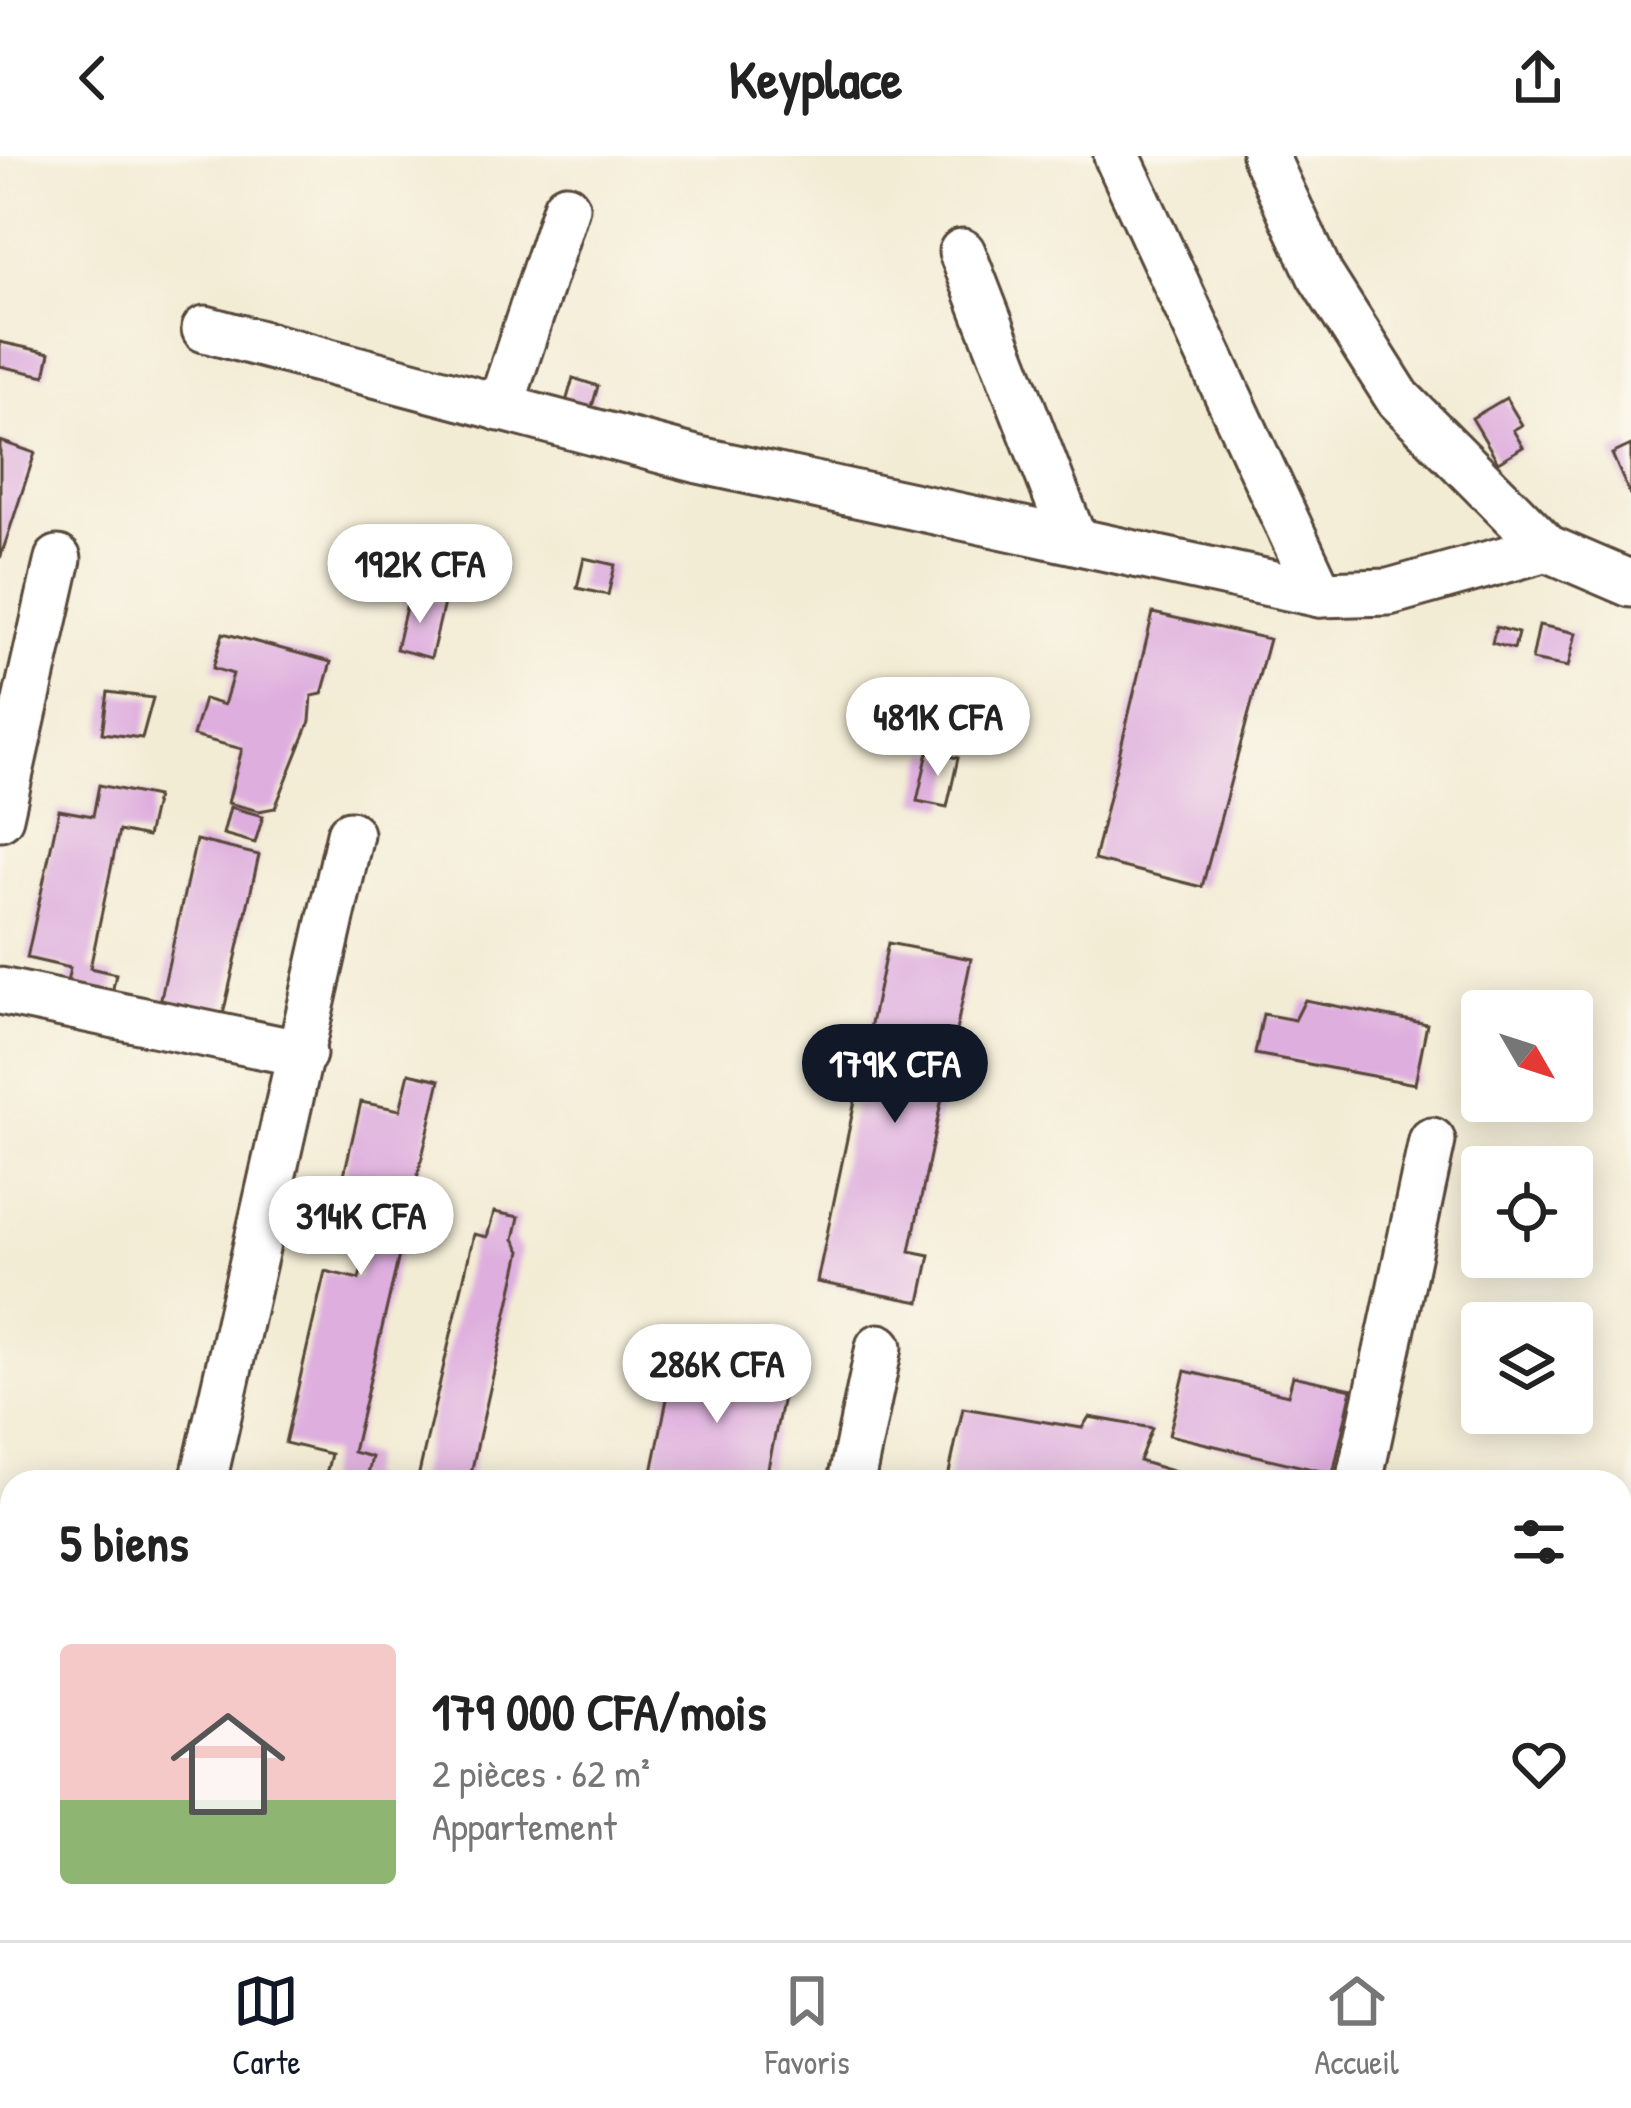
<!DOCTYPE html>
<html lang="fr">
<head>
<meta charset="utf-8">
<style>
	body { margin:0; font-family:"Patrick Hand",sans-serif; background:#f6f6f6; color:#222; height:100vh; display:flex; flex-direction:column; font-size:45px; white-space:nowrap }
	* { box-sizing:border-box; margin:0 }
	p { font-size:39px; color:#767676 }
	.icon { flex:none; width:66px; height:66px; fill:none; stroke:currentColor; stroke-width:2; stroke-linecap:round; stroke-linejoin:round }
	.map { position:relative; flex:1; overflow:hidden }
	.details { position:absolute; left:0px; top:1314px; width:1632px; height:471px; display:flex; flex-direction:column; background:#fff; border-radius:36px 36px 0 0; box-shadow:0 6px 30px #0003 }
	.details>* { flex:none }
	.needle { width:78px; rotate:129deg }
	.fabs { position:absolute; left:1461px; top:834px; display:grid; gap:24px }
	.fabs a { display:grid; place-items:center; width:132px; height:132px; border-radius:12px; background:#fff; box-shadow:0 6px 30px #0003; font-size:60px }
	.price { position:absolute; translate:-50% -102px; padding:0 27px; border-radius:42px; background:#fff; color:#222; font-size:39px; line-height:78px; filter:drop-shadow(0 3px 6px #0008) }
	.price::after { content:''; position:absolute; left:50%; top:72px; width:36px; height:27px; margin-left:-18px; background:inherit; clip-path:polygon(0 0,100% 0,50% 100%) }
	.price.selected { background:#111827; color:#fff }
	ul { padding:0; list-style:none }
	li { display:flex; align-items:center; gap:36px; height:300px; padding:0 60px }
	li span { display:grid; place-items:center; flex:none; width:336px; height:240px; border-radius:12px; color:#555 }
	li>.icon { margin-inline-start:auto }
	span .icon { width:144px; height:144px; fill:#fffc; stroke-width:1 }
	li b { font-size:51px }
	h2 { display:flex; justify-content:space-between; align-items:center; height:144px; padding:0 60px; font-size:51px }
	header { display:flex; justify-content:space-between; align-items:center; height:156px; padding:0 60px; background:#fff; font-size:54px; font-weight:700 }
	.menu { display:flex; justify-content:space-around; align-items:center; height:168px; border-top:3px solid #e0e0e0; background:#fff; font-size:33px; color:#767676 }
	.menu a { display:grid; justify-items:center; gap:6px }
	.menu .selected { color:#111827 }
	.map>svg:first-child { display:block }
</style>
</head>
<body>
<header><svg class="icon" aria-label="back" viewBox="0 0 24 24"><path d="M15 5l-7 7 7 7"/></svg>Keyplace<svg class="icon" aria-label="share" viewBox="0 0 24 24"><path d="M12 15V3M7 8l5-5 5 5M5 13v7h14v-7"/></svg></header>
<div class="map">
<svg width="1631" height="1784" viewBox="0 0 1631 1784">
	<rect width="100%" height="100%" fill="#fbf7ec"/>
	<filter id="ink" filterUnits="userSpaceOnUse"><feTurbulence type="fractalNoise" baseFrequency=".00833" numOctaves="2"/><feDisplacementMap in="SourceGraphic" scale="24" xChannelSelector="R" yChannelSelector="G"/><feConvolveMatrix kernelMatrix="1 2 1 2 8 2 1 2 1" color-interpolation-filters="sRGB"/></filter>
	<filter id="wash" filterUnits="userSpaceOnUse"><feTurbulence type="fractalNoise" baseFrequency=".004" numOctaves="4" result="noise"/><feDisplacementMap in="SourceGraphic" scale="48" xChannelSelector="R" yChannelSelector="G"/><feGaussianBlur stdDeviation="2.7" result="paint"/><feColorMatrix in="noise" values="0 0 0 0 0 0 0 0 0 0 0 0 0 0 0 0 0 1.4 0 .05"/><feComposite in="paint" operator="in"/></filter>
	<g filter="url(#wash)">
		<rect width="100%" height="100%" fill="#f3ecd5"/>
		<g id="blocks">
			<g fill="#deaede">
				<path d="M0,186L50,197L45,220L0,210Z"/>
				<path d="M573,222L598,230L591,254L566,246Z"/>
				<path d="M1506,242L1522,269L1513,274L1523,291L1498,306L1472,262Z"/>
				<path d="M0,285L35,297L1,400L0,399Z"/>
				<path d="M1631,289V341L1612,298Z"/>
				<path d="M584,402L615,409L608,439L577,432Z"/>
				<path d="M409,439L444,447L431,502L396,493Z"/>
				<path d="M1153,457L1269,483L1202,731L1094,704Z"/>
				<path d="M1539,469L1576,477L1568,511L1532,504Z"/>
				<path d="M1496,471L1518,477L1514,493L1492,487Z"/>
				<path d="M223,477L331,506L322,538L312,540L310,565L275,652L259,655L228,647L242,593L193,580L204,543L224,549L233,518L213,512Z"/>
				<path d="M108,536L153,542L142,582L102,577Z"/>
				<path d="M928,596L958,602L947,651L917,645Z"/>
				<path d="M99,629L156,641L147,681L119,675L90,812L116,818L108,856L63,847L70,812L27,802L59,654L93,660Z"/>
				<path d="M230,651L263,660L255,687L223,678Z"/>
				<path d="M196,684L259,699L220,872L157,860Z"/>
				<path d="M888,787L971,803L910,1095L930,1099L920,1146L817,1126Z"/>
				<path d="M1305,844L1427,868L1415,928L1255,898L1263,858L1295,864Z"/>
				<path d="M409,917L440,924L353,1296L372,1301L366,1326H324L331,1298L285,1287L325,1115L359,1123L365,1099L327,1091L361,946L400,954Z"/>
				<path d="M494,1056L519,1061L514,1083L521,1095L469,1326H417L474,1078L487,1081Z"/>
				<path d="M675,1204L786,1227L765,1326H650Z"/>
				<path d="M1185,1215L1288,1239L1293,1220L1352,1233L1333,1318L1169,1279Z"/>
				<path d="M963,1252L1082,1272L1089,1261L1152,1272L1139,1305L1208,1326H947Z"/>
				<path d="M5,1514L12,1519V1580L0,1598Z"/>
				<path d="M847,1773H1078L1075,1784H845Z"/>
			</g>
		</g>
	</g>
	<g filter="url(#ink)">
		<use href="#blocks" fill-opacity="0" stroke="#574739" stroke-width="3"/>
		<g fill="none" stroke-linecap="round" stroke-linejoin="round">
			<g stroke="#574739" stroke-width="51">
				<g id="minor">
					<path d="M1117,0L1320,438"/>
					<path d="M1265,0L1320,119L1398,242L1547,392L1631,428"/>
					<path d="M962,96L1073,382"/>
					<path d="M205,173L699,304L1320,438L1389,436L1547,392"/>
					<path d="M500,252L566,51"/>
					<path d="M0,661L58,403"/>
					<path d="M0,835L303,898"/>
					<path d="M203,1326L350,678"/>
					<path d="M851,1326L879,1191"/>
					<path d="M1359,1326L1432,985"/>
					<path d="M0,1626L12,1641"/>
					<path d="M301,1773L304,1784"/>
					<path d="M0,1774L12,1759"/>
					<path d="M659,1784L667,1773"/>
					<path d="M1151,1784L1215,1773"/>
				</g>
			</g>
			<use href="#minor" stroke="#fff" stroke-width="45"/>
		</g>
	</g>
</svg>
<div class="fabs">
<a><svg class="needle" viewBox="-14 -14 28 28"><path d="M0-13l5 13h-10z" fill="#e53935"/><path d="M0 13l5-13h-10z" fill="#767676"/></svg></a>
<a><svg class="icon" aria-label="locate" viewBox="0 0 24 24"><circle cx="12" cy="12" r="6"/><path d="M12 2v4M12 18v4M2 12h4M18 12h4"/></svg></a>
<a><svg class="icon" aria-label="layers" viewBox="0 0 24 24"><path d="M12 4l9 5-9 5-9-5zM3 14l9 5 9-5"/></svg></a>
</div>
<b class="price" style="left:420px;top:470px">192K CFA</b>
<b class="price" style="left:938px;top:623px">481K CFA</b>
<b class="price selected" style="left:895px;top:970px">179K CFA</b>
<b class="price" style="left:361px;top:1122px">314K CFA</b>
<b class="price" style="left:717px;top:1270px">286K CFA</b>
<section class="details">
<h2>5 biens<svg class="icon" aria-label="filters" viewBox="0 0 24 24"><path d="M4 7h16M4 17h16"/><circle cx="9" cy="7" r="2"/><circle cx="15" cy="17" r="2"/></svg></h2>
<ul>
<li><span style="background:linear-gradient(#f6c9c9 65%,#8fb573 0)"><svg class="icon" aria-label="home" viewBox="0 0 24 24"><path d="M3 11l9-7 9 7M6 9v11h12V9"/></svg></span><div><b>179 000 CFA/mois</b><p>2 pièces · 62 m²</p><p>Appartement</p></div><svg class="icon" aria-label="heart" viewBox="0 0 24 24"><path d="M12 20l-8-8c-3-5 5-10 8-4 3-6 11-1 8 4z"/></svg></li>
</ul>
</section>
</div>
<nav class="menu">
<a class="selected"><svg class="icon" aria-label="map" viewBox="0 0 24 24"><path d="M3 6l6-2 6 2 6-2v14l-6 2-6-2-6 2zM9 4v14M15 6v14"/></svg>Carte</a>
<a><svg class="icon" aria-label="saved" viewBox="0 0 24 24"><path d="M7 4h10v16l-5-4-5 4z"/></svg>Favoris</a>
<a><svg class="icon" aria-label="home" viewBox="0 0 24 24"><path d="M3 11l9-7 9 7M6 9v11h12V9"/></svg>Accueil</a>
</nav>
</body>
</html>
